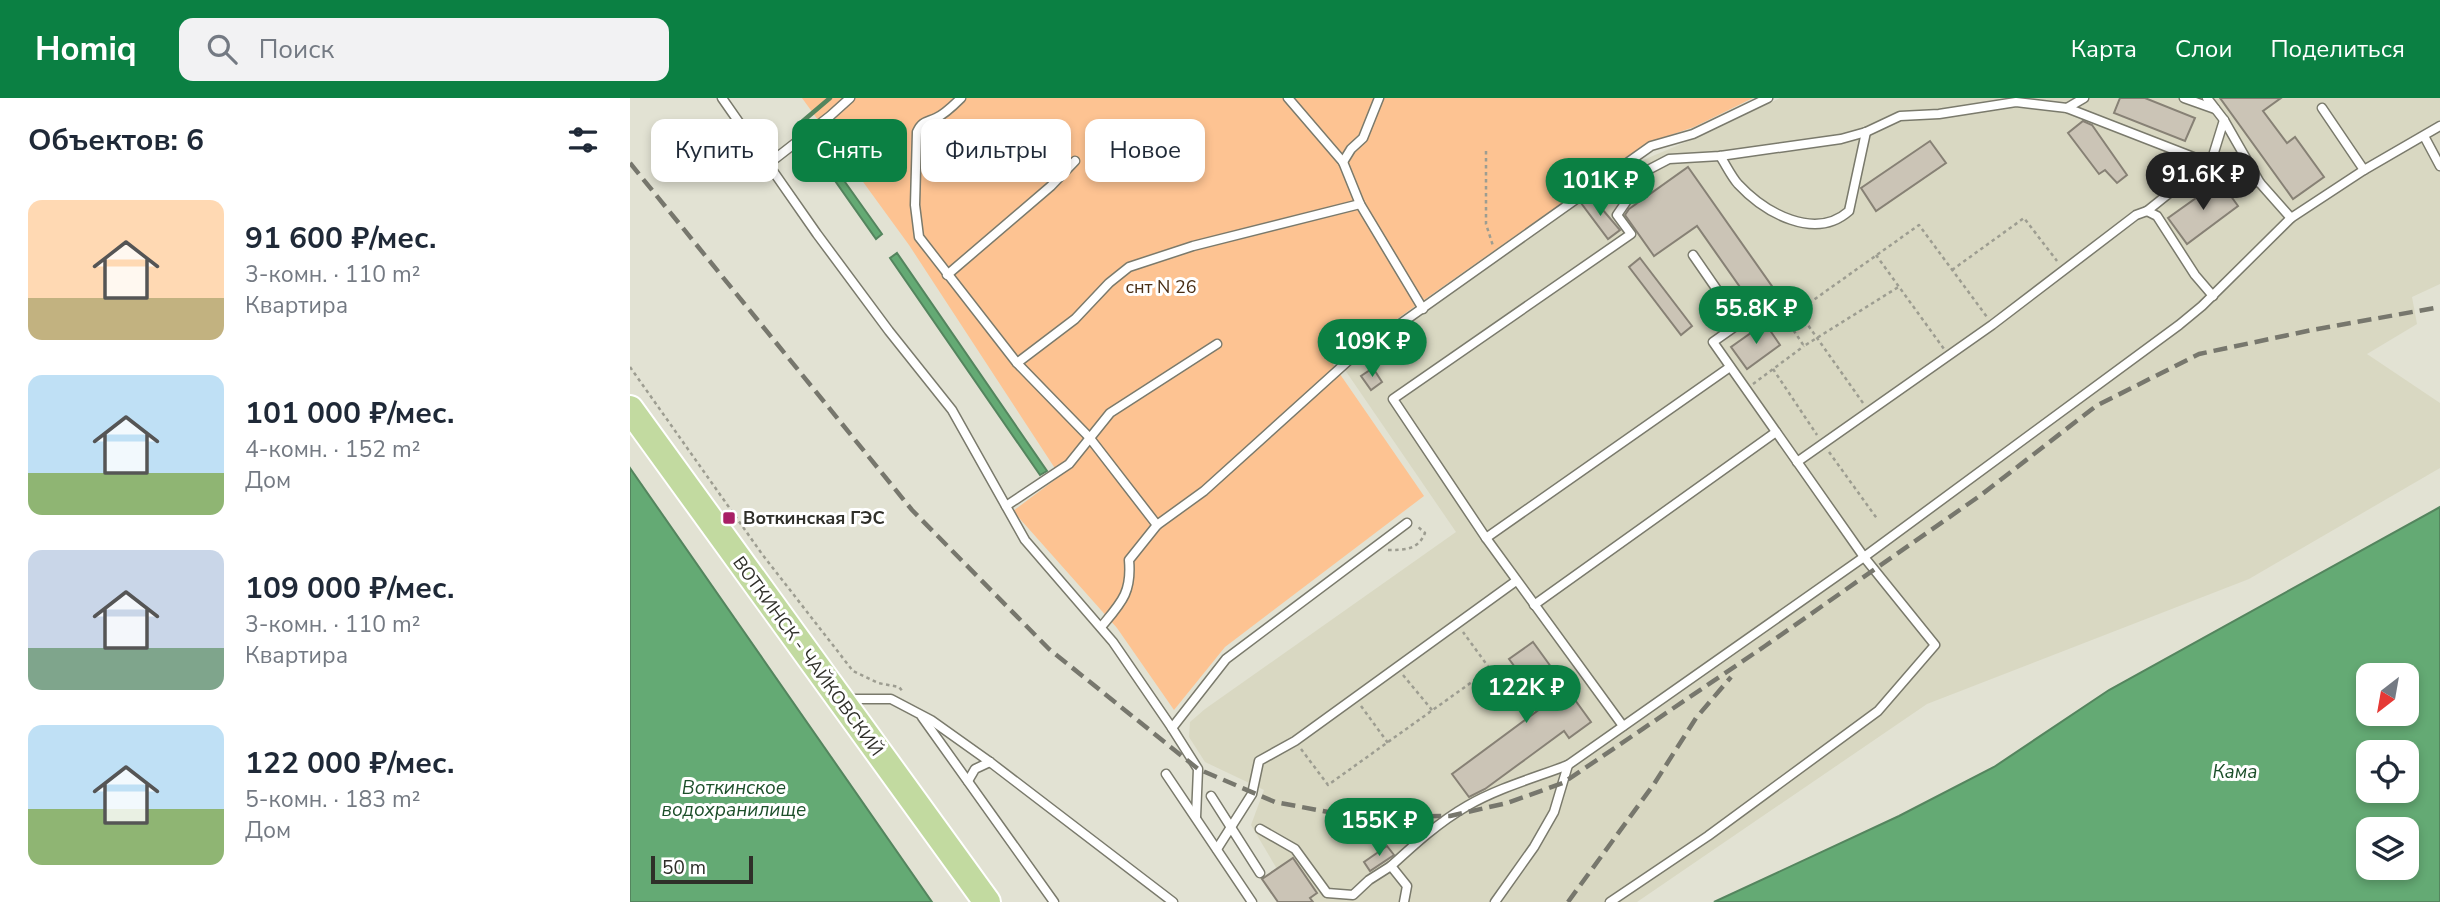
<!DOCTYPE html>
<html lang="ru">
<head>
<meta charset="utf-8">
<style>
	body { margin:0; font-family:"Nunito Sans",sans-serif; background:#f2f2f3; color:#1f2937; height:100vh; display:flex; flex-direction:column; font-size:26px; white-space:nowrap }
	* { box-sizing:border-box; margin:0 }
	p { font-size:23px; color:#747a83 }
	.icon { flex:none; width:38px; height:38px; fill:none; stroke:currentColor; stroke-width:2; stroke-linecap:round; stroke-linejoin:round }
	.map { position:relative; flex:1; overflow:hidden }
	.side { display:flex; flex-direction:column; background:#fff; width:630px }
	.side>* { flex:none }
	.hud { position:absolute; left:21px; top:21px; width:665px; height:63px; display:flex; gap:14px }
	.needle { width:46px; rotate:211deg }
	.controls { position:absolute; left:1726px; top:565px; display:grid; gap:14px }
	.controls a { display:grid; place-items:center; width:63px; height:63px; border-radius:14px; background:#fff; box-shadow:0 4px 10px #0003; font-size:35px }
	.scale { position:absolute; left:21px; bottom:18px; width:102px; box-sizing:border-box; padding-left:7px; border:4px solid #2f2f29; border-top:0; font-size:19px; line-height:24px; white-space:nowrap; color:#2f2f29; -webkit-text-stroke:5px #fff; paint-order:stroke }
	.price { position:absolute; translate:-50% -60px; padding:0 16px; border-radius:24px; background:#0b8043; color:#fff; font-size:23px; line-height:46px; filter:drop-shadow(0 2px 4px #0008) }
	.price::after { content:''; position:absolute; left:50%; top:42px; width:21px; height:16px; margin-left:-10px; background:inherit; clip-path:polygon(0 0,100% 0,50% 100%) }
	.price.current { background:#222; color:#fff }
	ul { padding:0; list-style:none }
	li { display:flex; align-items:center; gap:21px; height:175px; padding:0 28px }
	li span { display:grid; place-items:center; flex:none; width:196px; height:140px; border-radius:14px; color:#555 }
	li>.icon { margin-inline-start:auto }
	span .icon { width:84px; height:84px; fill:#fffc; stroke-width:1 }
	li b { font-size:30px }
	h2 { display:flex; justify-content:space-between; align-items:center; height:84px; padding:0 28px; font-size:30px }
	.chip { padding:0 24px; border-radius:14px; background:#fff; box-shadow:0 4px 10px #0003; font-size:24px; line-height:63px }
	.chip.current { background:#0b8043; color:#fff }
	header { display:flex; align-items:center; gap:42px; box-sizing:border-box; height:98px; padding:0 35px; background:#0b8043; color:#fff }
	header strong { font-size:33px }
	nav { display:flex; gap:38px; margin-inline-start:auto; font-size:24px }
	.search { width:490px; height:63px; background:#f2f2f3; display:flex; align-items:center; gap:18px; box-sizing:border-box; padding:0 24px; border-radius:14px; color:#747a83; font-size:26px }
	main { display:flex; flex:1; min-height:0 }
	.map>svg:first-child { display:block }
</style>
</head>
<body>
<header>
<strong>Homiq</strong>
<div class="search"><svg class="icon" aria-label="search" viewBox="0 0 24 24"><circle cx="10" cy="10" r="6"/><path d="M15 15l6 6"/></svg>Поиск</div>
<nav><a>Карта</a><a>Слои</a><a>Поделиться</a></nav>
</header>
<main>
<section class="side">
<h2>Объектов: 6<svg class="icon" aria-label="filters" viewBox="0 0 24 24"><path d="M4 7h16M4 17h16"/><circle cx="9" cy="7" r="2"/><circle cx="15" cy="17" r="2"/></svg></h2>
<ul>
<li><span style="background:linear-gradient(#ffd9b3 70%,#c2b280 0)"><svg class="icon" aria-label="home" viewBox="0 0 24 24"><path d="M3 11l9-7 9 7M6 9v11h12V9"/></svg></span><div><b>91 600 ₽/мес.</b><p>3-комн. · 110 m²</p><p>Квартира</p></div></li>
<li><span style="background:linear-gradient(#bfe0f5 70%,#8fb573 0)"><svg class="icon" aria-label="home" viewBox="0 0 24 24"><path d="M3 11l9-7 9 7M6 9v11h12V9"/></svg></span><div><b>101 000 ₽/мес.</b><p>4-комн. · 152 m²</p><p>Дом</p></div></li>
<li><span style="background:linear-gradient(#c9d6e8 70%,#7fa58c 0)"><svg class="icon" aria-label="home" viewBox="0 0 24 24"><path d="M3 11l9-7 9 7M6 9v11h12V9"/></svg></span><div><b>109 000 ₽/мес.</b><p>3-комн. · 110 m²</p><p>Квартира</p></div></li>
<li><span style="background:linear-gradient(#bfe0f5 60%,#8fb573 0)"><svg class="icon" aria-label="home" viewBox="0 0 24 24"><path d="M3 11l9-7 9 7M6 9v11h12V9"/></svg></span><div><b>122 000 ₽/мес.</b><p>5-комн. · 183 m²</p><p>Дом</p></div></li>
</ul>
</section>
<div class="map">
<svg width="1810" height="804" viewBox="0 0 1810 804">
	<rect width="100%" height="100%" fill="#e2e2d3"/>
	<path fill="#d9d8c2" d="M1150,0H1810V186L1782,199L1787,226L1737,256L1810,305V370L1619,481L1297,606L1007,804H683L681,800L687,795L647,771L621,727L634,692L575,664L559,639L560,624L575,611L826,434L715,272L999,68L1082,33Z"/>
	<path fill="#fdc392" d="M172,0H1123L1064,29L1017,45L703,266L794,398L595,549L544,612L487,530L383,413L430,378L279,147Z"/>
	<g fill="#64aa74" stroke="#54855e" stroke-width="2" fill-rule="evenodd">
		<path d="M183,39L252,136L246,141L177,43Z"/>
		<path d="M267,155L417,373L410,377L260,160Z"/>
		<path d="M0,370L302,804H0Z"/>
		<path d="M1810,409V804H1084L1269,718L1364,669L1479,592ZM1738,578H1776V616H1738ZM1738,654H1776V693H1738ZM1738,732H1776V770H1738Z"/>
	</g>
	<g fill="none" stroke-linecap="round" stroke-linejoin="round">
		<path stroke="#54855e" stroke-width="4.5" d="M173,23L200,0"/>
	</g>
	<g fill="#cbc4b6" stroke="#878175" stroke-width="2">
		<path d="M1490,0H1515L1565,20L1555,43L1484,15Z"/>
		<path d="M1590,0H1651L1633,13L1657,45L1665,39L1694,79L1663,101Z"/>
		<path d="M1453,23L1462,27L1497,77L1487,85L1475,72L1469,76L1438,35Z"/>
		<path d="M1300,43L1316,65L1246,113L1231,90Z"/>
		<path d="M1058,69L1151,201L1129,216L1067,128L1024,158L995,117L999,111Z"/>
		<path d="M1590,83L1608,108L1557,146L1538,120Z"/>
		<path d="M961,98L990,132L978,141L951,105Z"/>
		<path d="M1010,160L1062,228L1051,237L999,169Z"/>
		<path d="M1135,225L1150,247L1117,271L1101,249Z"/>
		<path d="M743,270L752,284L741,292L731,278Z"/>
		<path d="M903,544L961,624L939,640L934,633L855,691L839,699L822,676L914,608L879,561Z"/>
		<path d="M757,748L764,757L740,773L734,764Z"/>
		<path d="M663,760L687,795L680,800L683,804H648L632,781Z"/>
	</g>
	<g fill="none" stroke-linecap="round" stroke-linejoin="round">
		<g stroke="#7a7a6c" stroke-width="11">
			<g id="service">
				<path d="M92,0L187,136L259,233L322,312L395,442L483,544L542,630L568,671L566,719"/>
				<path d="M331,0C324,7 315,16 306,20C297,24 292,23 287,34L285,107L289,139L387,265L459,339L527,427"/>
				<path d="M658,0L713,64L730,106L793,211"/>
				<path d="M1554,0L1585,11"/>
				<path d="M1437,10L1454,0"/>
				<path d="M1692,10L1734,72"/>
				<path d="M1794,38L1810,68"/>
				<path d="M1090,58C1096,67 1101,78 1108,86C1135,115 1185,143 1219,113L1236,34"/>
				<path d="M713,64L721,51L733,40L749,0"/>
				<path d="M137,67L200,18L220,0"/>
				<path d="M1630,85L1661,120L1734,72L1810,28"/>
				<path d="M1517,113L1542,93L1577,77L1594,22"/>
				<path d="M317,177L421,88L445,63"/>
				<path d="M387,265L445,221L479,185L499,169L563,148L730,106"/>
				<path d="M1167,364L1362,227L1506,117L1517,113L1527,118L1565,177L1583,198"/>
				<path d="M376,408L439,366L480,315L587,246"/>
				<path d="M856,440L1100,269"/>
				<path d="M904,507L1146,334"/>
				<path d="M471,529C491,505 502,495 499,462L527,427L574,393L718,263L1021,48L1063,36L1138,0"/>
				<path d="M218,601H261L301,622L360,664L543,804"/>
				<path d="M292,619L424,804"/>
				<path d="M993,628L856,440L763,301L1001,136L987,117L1018,72L1039,61L1090,58L1211,41L1236,34L1270,18L1309,16L1386,4L1437,10L1630,85L1594,22L1577,0"/>
				<path d="M542,630L596,561L777,425"/>
				<path d="M536,676L622,804"/>
				<path d="M338,683L345,671L360,664"/>
				<path d="M581,698L630,775"/>
				<path d="M630,731L665,751L697,795L723,797L739,782L761,768L777,788L774,804"/>
				<path d="M587,751L622,696L629,663L665,643L886,483"/>
				<path d="M761,768C785,746 809,724 837,708C868,690 904,680 938,667"/>
				<path d="M865,804L904,749L924,714L938,667L1234,459L1549,227L1572,208L1661,120"/>
				<path d="M980,804L1078,738L1248,613L1305,547L1234,459L1083,244L1110,225L1063,157"/>
			</g>
		</g>
		<g stroke="#fff" stroke-width="30">
			<path id="primary" d="M0,311L357,804"/>
		</g>
		<g stroke="#9d9d91" stroke-width="2.5" stroke-dasharray="3.5 3.5" stroke-linecap="butt">
			<path d="M856,53V126L863,148"/>
			<path d="M1246,157L1314,251"/>
			<path d="M1322,172L1394,120L1427,163"/>
			<path d="M1168,213L1156,221L1174,248L1270,188"/>
			<path d="M0,269L132,456L223,573L248,585L269,589L274,595"/>
			<path d="M1143,271L1187,337"/>
			<path d="M1123,286L1174,248"/>
			<path d="M1233,305L1168,213L1289,127L1357,219"/>
			<path d="M1199,354L1248,422"/>
			<path d="M758,452C775,452 788,452 795,435L787,428"/>
			<path d="M773,577L802,612"/>
			<path d="M731,608L758,645"/>
			<path d="M671,651L698,687L860,571L833,534"/>
		</g>
		<use href="#service" stroke="#fff" stroke-width="8"/>
		<use href="#primary" stroke="#c2daa0" stroke-width="26"/>
		<g stroke="#77776d" stroke-width="4.5" stroke-dasharray="14 7" stroke-linecap="butt">
			<path d="M0,65L282,412L419,551L568,671L645,704L725,719L820,718L877,705L933,685L1135,548L1351,397L1466,308L1569,256L1682,232L1810,209"/>
			<path d="M938,804L1024,686L1066,620L1101,579"/>
		</g>
	</g>
	<rect fill="#a81f65" stroke="#fff" stroke-width="2.5" x="92" y="413" width="14" height="14" rx="3.5"/>
	<g text-anchor="middle" stroke-width="6" stroke-linejoin="round" paint-order="stroke">
		<g font-size="18" fill="#492e15" stroke="#fff">
			<text x="531" y="195">снт N 26</text>
		</g>
		<g font-size="18" font-weight="bold" fill="#2f2f29" stroke="#fff" text-anchor="start">
			<text x="113" y="426">Воткинская ГЭС</text>
		</g>
		<g font-size="18" fill="#2f2f29" stroke="#fff">
			<text transform="translate(178 558) rotate(54)" y="6">ВОТКИНСК - ЧАЙКОВСКИЙ</text>
		</g>
		<g font-size="19" font-style="italic" fill="#1c4f2a" stroke="#fff">
			<text x="1605" y="680">Кама</text>
			<text x="104" y="696">Воткинское<tspan x="104" dy="22">водохранилище</tspan></text>
		</g>
	</g>
</svg>
<div class="controls">
<a><svg class="needle" viewBox="-14 -14 28 28"><path d="M0-13l5 13h-10z" fill="#e53935"/><path d="M0 13l5-13h-10z" fill="#747a83"/></svg></a>
<a><svg class="icon" aria-label="locate" viewBox="0 0 24 24"><circle cx="12" cy="12" r="6"/><path d="M12 2v4M12 18v4M2 12h4M18 12h4"/></svg></a>
<a><svg class="icon" aria-label="layers" viewBox="0 0 24 24"><path d="M12 4l9 5-9 5-9-5zM3 14l9 5 9-5"/></svg></a>
</div>
<div class="scale">50 m</div>
<b class="price current" style="left:1573px;top:114px">91.6K ₽</b>
<b class="price" style="left:970px;top:120px">101K ₽</b>
<b class="price" style="left:1126px;top:248px">55.8K ₽</b>
<b class="price" style="left:742px;top:281px">109K ₽</b>
<b class="price" style="left:896px;top:627px">122K ₽</b>
<b class="price" style="left:749px;top:760px">155K ₽</b>
<div class="hud">
<a class="chip">Купить</a>
<a class="chip current">Снять</a>
<a class="chip">Фильтры</a>
<a class="chip">Новое</a>
</div>
</div>
</main>
</body>
</html>
